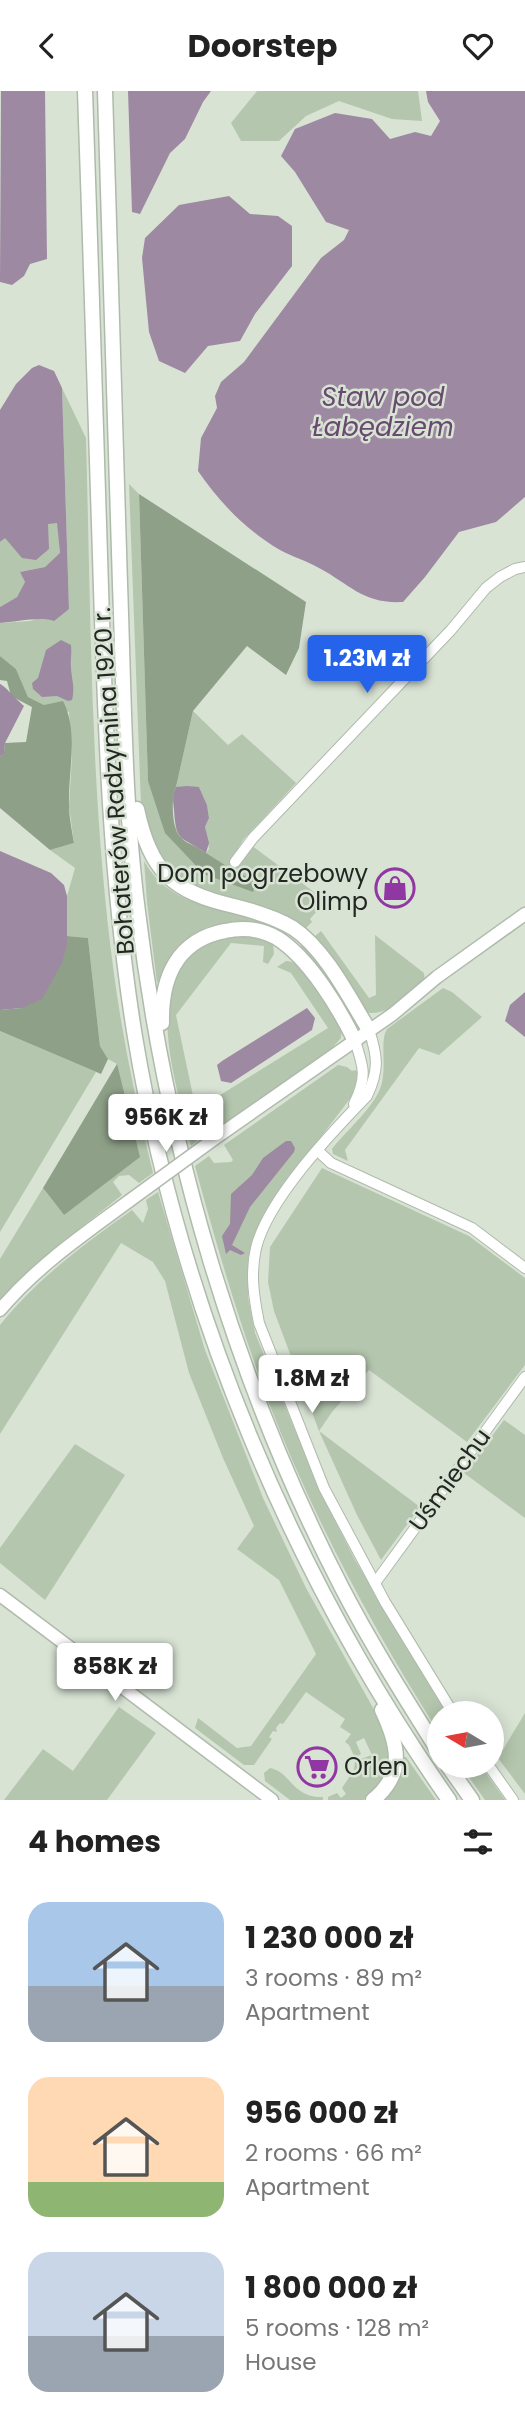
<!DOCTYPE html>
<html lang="en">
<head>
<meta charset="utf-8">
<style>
	body { margin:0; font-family:Poppins,sans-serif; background:#f6f6f6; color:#222; height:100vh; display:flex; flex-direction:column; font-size:26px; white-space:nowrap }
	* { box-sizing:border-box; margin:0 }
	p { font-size:23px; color:#767676 }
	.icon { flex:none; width:38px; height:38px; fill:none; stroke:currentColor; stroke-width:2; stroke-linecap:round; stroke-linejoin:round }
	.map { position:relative; height:1709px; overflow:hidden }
	.sheet { display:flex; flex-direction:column; background:#fff; flex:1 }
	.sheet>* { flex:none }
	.needle { width:46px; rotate:280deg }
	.fabs { position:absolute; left:427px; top:1610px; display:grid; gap:14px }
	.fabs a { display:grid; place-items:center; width:77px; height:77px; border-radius:50%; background:#fff; box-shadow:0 4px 18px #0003; font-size:35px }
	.price { position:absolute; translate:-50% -60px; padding:0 16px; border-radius:7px; background:#fff; color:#222; font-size:23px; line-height:46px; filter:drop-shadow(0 2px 4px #0008) }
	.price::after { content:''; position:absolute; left:50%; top:42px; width:21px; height:16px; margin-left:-10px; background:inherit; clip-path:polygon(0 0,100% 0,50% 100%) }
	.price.current { background:#2563eb; color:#fff }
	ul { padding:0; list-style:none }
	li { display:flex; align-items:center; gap:21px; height:175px; padding:0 28px }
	li span { display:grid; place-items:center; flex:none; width:196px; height:140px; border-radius:21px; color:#555 }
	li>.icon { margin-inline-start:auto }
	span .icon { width:84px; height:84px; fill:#fffc; stroke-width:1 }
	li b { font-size:30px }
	h2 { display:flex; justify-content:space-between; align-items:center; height:84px; padding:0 28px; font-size:30px }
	header { display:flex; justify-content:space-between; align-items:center; height:91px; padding:0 28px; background:#fff; font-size:32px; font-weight:700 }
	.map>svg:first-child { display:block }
</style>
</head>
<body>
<header><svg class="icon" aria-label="back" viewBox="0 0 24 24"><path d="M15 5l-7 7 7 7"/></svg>Doorstep<svg class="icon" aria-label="heart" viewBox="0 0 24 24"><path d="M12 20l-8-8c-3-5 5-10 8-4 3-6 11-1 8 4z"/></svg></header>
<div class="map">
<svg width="525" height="1709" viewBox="0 0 525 1709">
	<rect width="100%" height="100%" fill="#d8e3d4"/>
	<g fill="#b4c6ae">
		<path d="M257,0H418L422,30L392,28L339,10L306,25L279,50H241L231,32Z"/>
		<path d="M62,297L86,347C91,526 90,706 114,883C123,950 137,1016 153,1082L139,1092L129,1084L119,1085L113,1091L122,1104L35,1173L0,1211V1168L43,1097L64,1124L117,973L108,968L100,955L88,847L67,845V805L75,777L50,759L74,752L69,715L72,666L69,621L44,614L28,606L16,578L0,565V532L30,530L69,518Z"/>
		<path d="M129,393L139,403L148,690L204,783L256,789L237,782L206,762L209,758L205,736L209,727L207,714L199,696H176L193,620L228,654L242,643L294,690L296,692L243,749L231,770L251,754L326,810L310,828L312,831L304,839L213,808L165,781L141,715Z"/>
		<path d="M48,432H58L60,463L45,476L20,481L25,491L17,506L0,516V451L5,446L22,466Z"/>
		<path d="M144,770C176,826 237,813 286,841L283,846C234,831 205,820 170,868C165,876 161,886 157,892L147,811Z"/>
		<path d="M321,840L369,907L376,904L375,844L424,882L425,891C409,903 387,927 365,921L313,847Z"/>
		<path d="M238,843L260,846L273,853L274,863L268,873L263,871L264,855L231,852L176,924L196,1019L328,937L291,882L277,876L286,870C305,868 332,920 342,936L341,947L331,958L220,1036L210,1020C197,1027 196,1035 199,1048L191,1055C178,997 142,901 197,856C207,849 226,847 238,843Z"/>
		<path d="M302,854C319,874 347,905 355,930L351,929L298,858Z"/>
		<path d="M443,897L452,901L482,926L439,964L419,957L345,1059L348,1070L333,1063L332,1058C346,1040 372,1018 380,998C388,978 379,951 387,938Z"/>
		<path d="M0,940L96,981L0,1141Z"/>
		<path d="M338,974L347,976L352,980L356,979L359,985L357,996L352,1005L283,1096L262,1128L248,1167V1206L255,1242L320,1400L355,1469L447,1622H439V1642C372,1536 312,1425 267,1307C239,1231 216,1153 195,1075L209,1065L214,1072L231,1071L233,1069L224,1054Z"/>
		<path d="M322,1077L469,1145L525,1187V1274L467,1351L369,1279L332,1321L319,1340L420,1416L381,1469L357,1424L319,1340L274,1220L268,1191L270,1156Z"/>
		<path d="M158,1101L205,1259L263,1407L306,1497L386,1640L391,1674L375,1702L363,1709H328V1706L337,1702L341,1707L346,1703L342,1697L354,1679L355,1670L372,1664L364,1647L356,1651L361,1663L355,1667L349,1654L345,1651L351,1643L340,1636L345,1628L306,1601L283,1633L280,1632L276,1637L277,1641L273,1640L269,1646L272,1648L254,1674H244L195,1637L198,1627L237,1657L251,1655L316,1563L279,1489L237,1458L254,1435L223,1367L189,1282L165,1190L153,1171L121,1152L0,1343V1234C37,1188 84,1153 132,1119L143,1132L148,1118L146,1109Z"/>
		<path d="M504,1329L525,1344V1427L464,1382Z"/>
		<path d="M75,1353L125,1384L45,1509L0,1472V1457Z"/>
		<path d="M119,1616L156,1642L107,1709H4L43,1658L73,1680Z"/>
		<path d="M525,1622V1703L498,1667Z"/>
		<path d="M404,1666H406L436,1709H382L396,1690Z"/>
		<path d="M461,1675H481L505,1709H485Z"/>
		<path d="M270,1677C291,1681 292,1707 323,1706V1709H290L265,1690L264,1682Z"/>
	</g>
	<g fill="#8ea087">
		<path d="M139,403L306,511L299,557L286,584L247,555L193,620L176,696C171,705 172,734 178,743C184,752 192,753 200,758C219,770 235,782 257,790L253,801L204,783L165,742L148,690Z"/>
		<path d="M0,565L16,578L28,606L44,614L63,610C79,641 68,680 69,714C69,726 72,740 74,752L50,759L0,717V666L4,661L5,652L26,651L32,616L11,605L7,590L0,589Z"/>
		<path d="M67,845L88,847L100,955L108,968L101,983L0,940V919L22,917L67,853Z"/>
		<path d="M117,973L140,1066L64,1124L43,1097Z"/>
	</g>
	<g fill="#9d89a1">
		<path d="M1,0H45L47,168L30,173L24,185L12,194L0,191Z"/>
		<path d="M128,0H211L203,11L185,48L170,62L140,123L132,121Z"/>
		<path d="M426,0H525V406L496,431L459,441L425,486L403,511C363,513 351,494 319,477C307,470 293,466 280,459C247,440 220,412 198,380L201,347L217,317L215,305L221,291L244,271L321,167L344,149L349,139L326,131L295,81L281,65L295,38L335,22L372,28L390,48L415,41L431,45L440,30L428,11Z"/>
		<path d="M229,105L250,123L278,125L292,135V175L255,223L240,250L208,255L185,282L159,270L149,241L142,167L145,147L179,114Z"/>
		<path d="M39,274L54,280L62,297L69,518L54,530C42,525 15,531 0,532V516L17,506L25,491L20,481L45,476L60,462L57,432L48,433L49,458L36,469L22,467L5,447L0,451V319L16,293L32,277Z"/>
		<path d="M61,549L71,554C72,562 70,570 71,578C72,590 75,597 72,609L68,610L57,605L42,606L33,598L32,592L38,587L46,559Z"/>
		<path d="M0,593C4,594 17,609 24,615L5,652L4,662L0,666Z"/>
		<path d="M187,695L199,696L207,714L209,727L205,736L209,752L206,762C182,745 176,753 174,719C173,709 172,704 176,696Z"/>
		<path d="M0,760L51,782L64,794L67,805V853L62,872L42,908L22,917L0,919Z"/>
		<path d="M525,901V946L505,930L510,914Z"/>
		<path d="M307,917L315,927L312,939L231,992L221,990L217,974L222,970Z"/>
		<path d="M286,1050H291L295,1057L294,1061L250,1116L232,1154L245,1162L241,1164L230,1159L226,1163L222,1145L230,1133L231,1103L252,1084L263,1067Z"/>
	</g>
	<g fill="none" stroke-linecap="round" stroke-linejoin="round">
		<g stroke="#afbaac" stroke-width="12">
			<g id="minor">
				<path d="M235,771L253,747L451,539L486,497L500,486L515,478L525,476"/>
				<path d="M369,939C378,966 379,979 367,1005C332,1041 268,1108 256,1157C250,1183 254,1207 259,1232L324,1397L385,1511L453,1622"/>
				<path d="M354,1013C367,986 364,977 355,950"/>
				<path d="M318,1060L331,1072L472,1137L525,1177"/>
				<path d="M375,1492L525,1286"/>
				<path d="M489,1675L513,1709"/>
			</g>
		</g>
		<g stroke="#afbaac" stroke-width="15">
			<g id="tertiary">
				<path d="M221,1043L393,923L437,886L525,823"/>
				<path d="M0,1219C37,1175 83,1144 129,1110"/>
				<path d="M0,1504L272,1709"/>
			</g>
		</g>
		<g stroke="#afbaac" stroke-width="17">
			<g id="secondary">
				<path d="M85,0C90,155 96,310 100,465C105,626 109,787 135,946C180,1217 292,1485 449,1709"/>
				<path d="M105,0C110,164 115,329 120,493C124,602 124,713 138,821C166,1055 234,1288 342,1497C371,1553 405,1607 439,1661"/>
				<path d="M137,718C150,780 172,801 234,815C254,820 275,826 293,837C325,858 350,908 369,939"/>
				<path d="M162,932C161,887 177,849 225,840C243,836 261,838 277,847C309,867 339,917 355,950"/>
				<path d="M448,1675L472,1709"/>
				<path d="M373,1709C406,1682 398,1653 382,1619"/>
			</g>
		</g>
		<use href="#minor" stroke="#fff" stroke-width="10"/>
		<use href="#tertiary" stroke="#fff" stroke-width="12"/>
		<use href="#secondary" stroke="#fff" stroke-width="14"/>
		<g stroke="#afbaac" stroke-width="15" stroke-linecap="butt">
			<path id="tertiary-bridge" d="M129,1110L221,1043"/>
		</g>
		<use href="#tertiary-bridge" stroke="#fff" stroke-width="12"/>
	</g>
	<defs>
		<g id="shop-ring" transform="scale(2.0125)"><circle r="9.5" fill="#d8e3d4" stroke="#9137a3" stroke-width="1.5"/><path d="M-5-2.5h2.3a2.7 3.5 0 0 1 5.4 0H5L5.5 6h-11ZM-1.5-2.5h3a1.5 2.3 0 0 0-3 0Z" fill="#9137a3"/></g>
		<g id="supermarket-ring" transform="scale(2.0125)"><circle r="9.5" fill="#d8e3d4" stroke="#9137a3" stroke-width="1.5"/><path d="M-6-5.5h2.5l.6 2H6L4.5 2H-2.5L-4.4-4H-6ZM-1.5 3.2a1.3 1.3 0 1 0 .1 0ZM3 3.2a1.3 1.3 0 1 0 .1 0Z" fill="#9137a3"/></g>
	</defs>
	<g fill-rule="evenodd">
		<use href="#shop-ring" x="395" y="797"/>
		<use href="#supermarket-ring" x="317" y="1676"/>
	</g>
	<g text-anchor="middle" stroke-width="5" stroke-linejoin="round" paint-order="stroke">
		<g font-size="24" fill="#232722" stroke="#d8e3d4">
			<text transform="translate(114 690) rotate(-94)" y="8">Bohaterów Radzymina 1920 r.</text>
			<text transform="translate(450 1389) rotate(-54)" y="8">Uśmiechu</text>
		</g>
		<g font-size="24" fill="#232722" stroke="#d8e3d4" text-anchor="end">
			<text x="368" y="791">Dom pogrzebowy<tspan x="368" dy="28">Olimp</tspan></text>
			<text x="344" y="1684" text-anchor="start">Orlen</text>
		</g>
		<g font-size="26" font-style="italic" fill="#68496f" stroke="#d8e3d4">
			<text x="383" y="315">Staw pod<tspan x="383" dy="30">Łabędziem</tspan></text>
		</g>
	</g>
</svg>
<div class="fabs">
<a><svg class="needle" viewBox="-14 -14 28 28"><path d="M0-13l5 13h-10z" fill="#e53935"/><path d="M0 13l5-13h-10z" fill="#767676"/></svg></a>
</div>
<b class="price current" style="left:367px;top:604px">1.23M zł</b>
<b class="price" style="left:166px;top:1063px">956K zł</b>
<b class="price" style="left:312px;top:1324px">1.8M zł</b>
<b class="price" style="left:115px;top:1612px">858K zł</b>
</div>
<section class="sheet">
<h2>4 homes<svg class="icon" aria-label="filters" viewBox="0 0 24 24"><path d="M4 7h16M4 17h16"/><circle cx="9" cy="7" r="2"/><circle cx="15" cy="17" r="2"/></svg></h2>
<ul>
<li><span style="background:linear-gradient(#a9c7e8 60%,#9aa5b1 0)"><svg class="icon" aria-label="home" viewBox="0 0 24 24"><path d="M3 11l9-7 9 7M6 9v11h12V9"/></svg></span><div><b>1 230 000 zł</b><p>3 rooms · 89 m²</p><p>Apartment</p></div></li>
<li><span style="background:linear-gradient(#ffd9b3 75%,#8fb573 0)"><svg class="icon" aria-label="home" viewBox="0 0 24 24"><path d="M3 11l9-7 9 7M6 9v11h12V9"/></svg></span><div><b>956 000 zł</b><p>2 rooms · 66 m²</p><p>Apartment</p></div></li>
<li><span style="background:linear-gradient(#c9d6e8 60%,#9aa5b1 0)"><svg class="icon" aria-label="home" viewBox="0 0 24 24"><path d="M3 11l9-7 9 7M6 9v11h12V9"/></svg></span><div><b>1 800 000 zł</b><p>5 rooms · 128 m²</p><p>House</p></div></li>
</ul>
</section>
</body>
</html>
